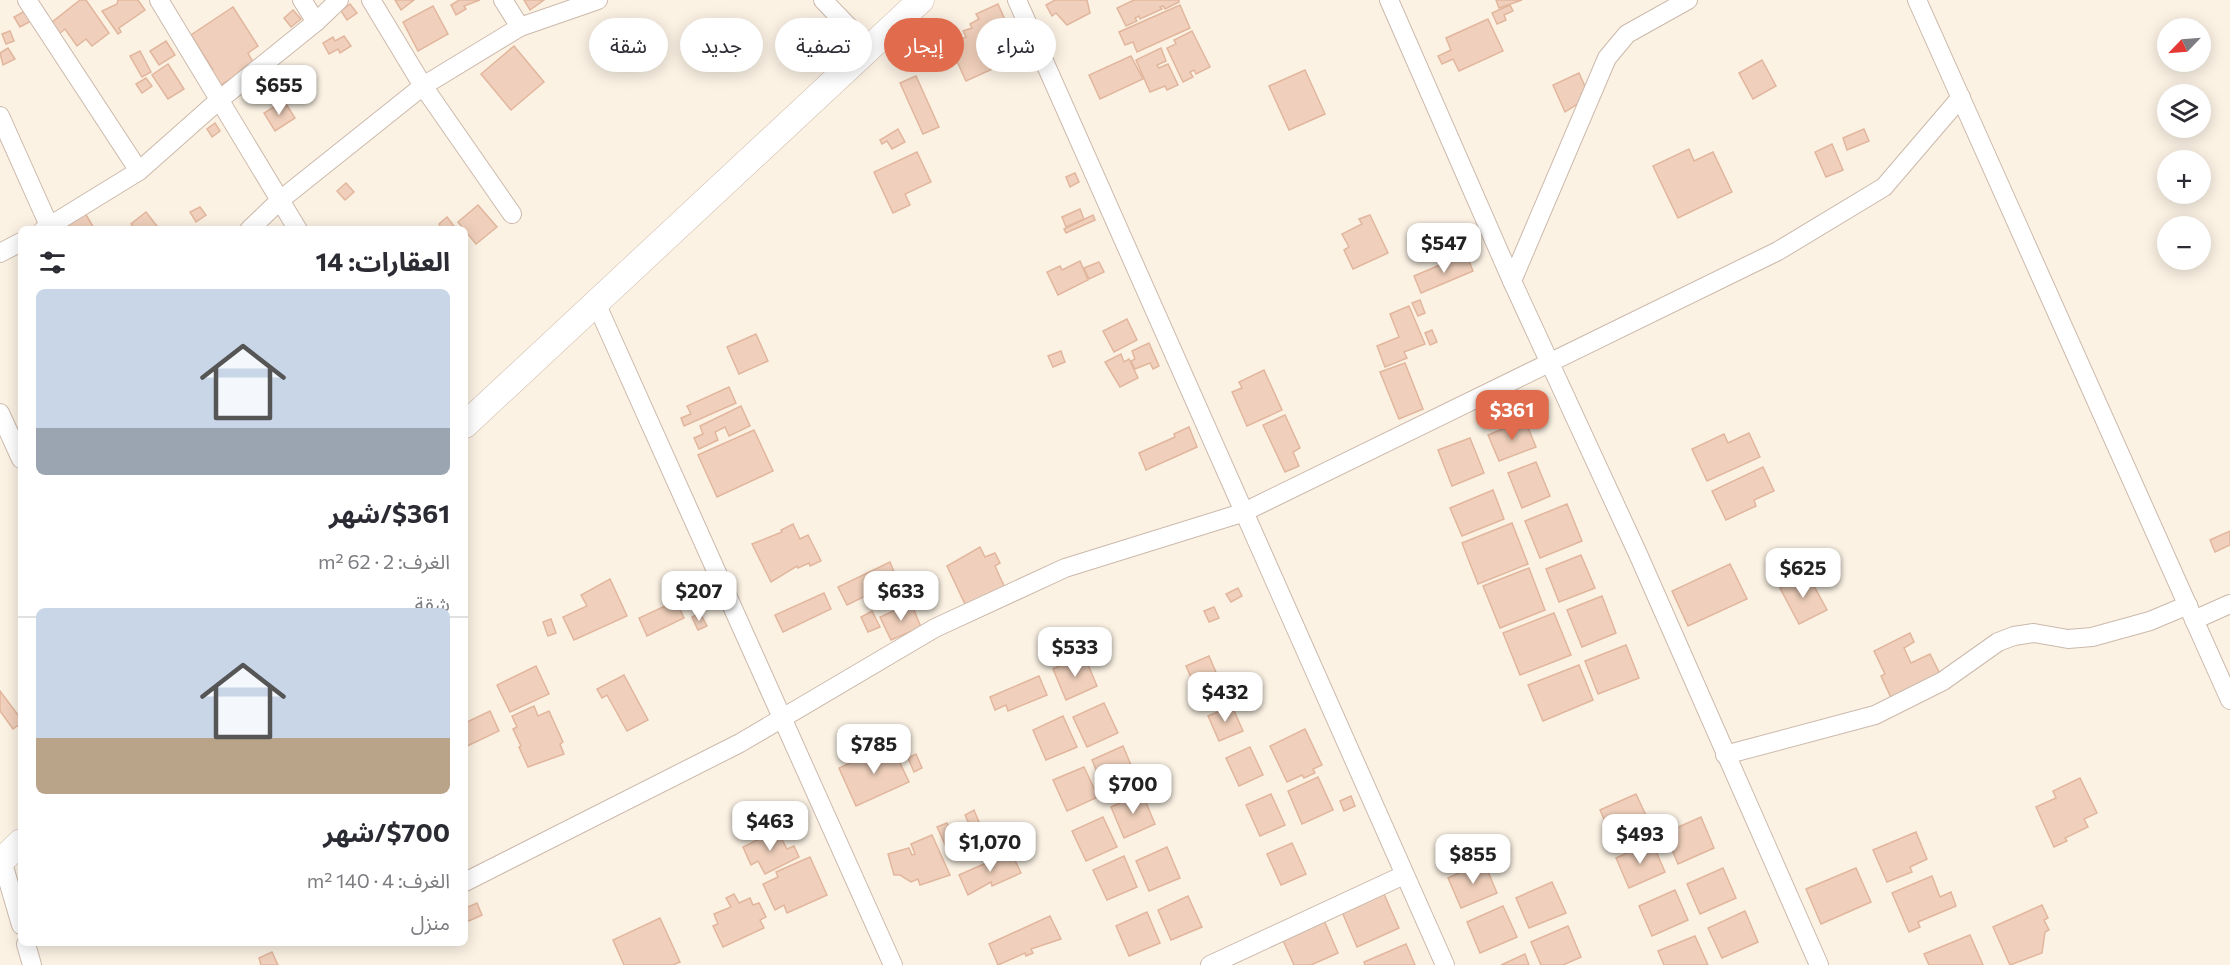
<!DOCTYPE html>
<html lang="ar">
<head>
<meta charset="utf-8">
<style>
	body { margin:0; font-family:Commissioner,"Noto Sans Arabic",sans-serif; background:#f2f2f3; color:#2b2b33; direction:rtl; height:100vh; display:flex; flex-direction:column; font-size:22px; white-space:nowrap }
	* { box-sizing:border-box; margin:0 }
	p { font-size:20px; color:#7c7c81 }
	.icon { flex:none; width:33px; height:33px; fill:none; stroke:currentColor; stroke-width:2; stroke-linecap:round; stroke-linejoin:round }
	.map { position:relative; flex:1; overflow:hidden; direction:ltr }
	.drawer { position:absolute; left:18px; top:226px; width:450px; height:720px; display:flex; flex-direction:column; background:#fff; border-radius:9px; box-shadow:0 3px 15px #0003; direction:rtl }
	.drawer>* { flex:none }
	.guide { position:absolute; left:486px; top:18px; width:570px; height:54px; direction:rtl; display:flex; gap:12px }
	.needle { width:39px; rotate:245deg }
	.buttons { position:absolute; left:2157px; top:18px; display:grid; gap:12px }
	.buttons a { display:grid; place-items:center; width:54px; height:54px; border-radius:50%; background:#fff; box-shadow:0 3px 15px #0003; font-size:30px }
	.price { position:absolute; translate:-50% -51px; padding:0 14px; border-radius:12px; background:#fff; color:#222; font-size:20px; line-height:39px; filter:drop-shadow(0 2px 3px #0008) }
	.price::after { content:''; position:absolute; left:50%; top:36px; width:18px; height:14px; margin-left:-9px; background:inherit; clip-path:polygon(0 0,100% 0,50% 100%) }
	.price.current { background:#e16b4d; color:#fff }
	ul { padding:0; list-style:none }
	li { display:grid; align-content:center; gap:12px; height:318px; padding:0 18px }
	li+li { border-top:2px solid #e1e1e2 }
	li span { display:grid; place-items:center; height:186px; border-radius:9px; color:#555 }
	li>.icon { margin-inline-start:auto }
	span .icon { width:108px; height:108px; fill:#fffc; stroke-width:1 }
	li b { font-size:26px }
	h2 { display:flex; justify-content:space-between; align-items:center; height:72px; padding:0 18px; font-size:26px }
	.pill { padding:0 21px; border-radius:27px; background:#fff; box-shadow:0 3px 15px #0003; font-size:21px; line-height:54px }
	.pill.current { background:#e16b4d; color:#fff }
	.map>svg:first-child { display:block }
</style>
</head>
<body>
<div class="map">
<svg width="2230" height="965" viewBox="0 0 2230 965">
	<rect width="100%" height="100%" fill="#fbf2e4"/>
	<g fill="#f0d0bc" stroke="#e2b69d" stroke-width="1.5">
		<path d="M80,0H86L109,33L92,46L86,39L77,46L65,29L59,34L51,23Z"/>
		<path d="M118,0H138L145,10L119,28L121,32L118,34L102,11L117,4Z"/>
		<path d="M395,0H414L401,10Z"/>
		<path d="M459,0H480L464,6L466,9L456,15L451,5Z"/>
		<path d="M524,0H544L530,10Z"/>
		<path d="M1055,0H1087L1090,13L1067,25L1056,13L1052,16L1046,5Z"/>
		<path d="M1134,0H1179V2L1165,9L1163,6L1160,7L1162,9L1140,19L1139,16L1135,18L1137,21L1126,26L1117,8Z"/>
		<path d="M1496,0H1522L1499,8Z"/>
		<path d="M350,4L357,13L347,20L341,11Z"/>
		<path d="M998,4L1021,56L966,81L949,44L966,37L963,31L972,28L970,24L979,19L976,14Z"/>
		<path d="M1180,5L1190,28L1137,52L1133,42L1125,45L1119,32Z"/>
		<path d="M1510,5L1513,11L1504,15L1506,20L1497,24L1492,13Z"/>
		<path d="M433,6L448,34L418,51L403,22Z"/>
		<path d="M233,7L258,46L248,53L254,64L218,87L209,72L213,70L191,35Z"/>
		<path d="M293,10L301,19L291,27L284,18Z"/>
		<path d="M25,11L31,21L20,27L14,17Z"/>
		<path d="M1488,19L1503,51L1459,71L1453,59L1442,64L1438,56L1451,50L1446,38Z"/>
		<path d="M10,31L14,41L6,44L2,34Z"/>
		<path d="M1192,31L1210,67L1196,74L1194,70L1190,72L1193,77L1183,82L1167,48L1176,44L1174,40Z"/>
		<path d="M344,36L351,46L340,53L338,49L329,54L323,43L333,37L335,41Z"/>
		<path d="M166,41L175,55L159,65L150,51Z"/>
		<path d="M514,46L544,82L511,110L481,74Z"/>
		<path d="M8,48L15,59L3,65L0,53Z"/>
		<path d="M1161,48L1166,61L1157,65L1159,68L1168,64L1178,85L1167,90L1165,86L1150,92L1136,60Z"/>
		<path d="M140,51L151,72L142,77L130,56Z"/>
		<path d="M1131,56L1143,79L1100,99L1089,75Z"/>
		<path d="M1762,60L1776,86L1753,99L1739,73Z"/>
		<path d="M168,64L184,89L168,99L152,75Z"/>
		<path d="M1305,70L1325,114L1289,130L1269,86Z"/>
		<path d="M1579,73L1587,91L1581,94L1584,100L1565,112L1553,85Z"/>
		<path d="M916,76L939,127L923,134L900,83Z"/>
		<path d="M146,78L152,86L142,93L136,84Z"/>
		<path d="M284,101L295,118L275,131L264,113Z"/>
		<path d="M215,123L220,131L212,137L207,129Z"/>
		<path d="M898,129L905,142L892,149L887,141L882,144L880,140Z"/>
		<path d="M1864,129L1869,141L1847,150L1843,138Z"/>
		<path d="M1832,144L1843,170L1826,177L1815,152Z"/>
		<path d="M1689,149L1694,161L1713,152L1732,192L1678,218L1653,166Z"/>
		<path d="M917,152L931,182L905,194L910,205L893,213L874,172Z"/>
		<path d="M1075,173L1079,182L1070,187L1066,177Z"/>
		<path d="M346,183L354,192L345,200L337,191Z"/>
		<path d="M478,205L497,227L476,244L458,222Z"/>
		<path d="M200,207L206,215L196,222L190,212Z"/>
		<path d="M1080,209L1084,219L1066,227L1062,217Z"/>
		<path d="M146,212L160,230H135L131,224Z"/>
		<path d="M85,213L95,230H60Z"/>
		<path d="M1093,215L1095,220L1066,233L1064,229Z"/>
		<path d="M1370,215L1388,253L1353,269L1344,250L1349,247L1342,234L1362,224L1359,219Z"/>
		<path d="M447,217L457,230H442L439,224Z"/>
		<path d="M1466,254L1473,271L1421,293L1414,276Z"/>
		<path d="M1080,261L1088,280L1058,295L1047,272L1060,266L1062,270Z"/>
		<path d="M1099,262L1104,272L1089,279L1084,268Z"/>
		<path d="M1420,300L1425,313L1418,316L1412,303Z"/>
		<path d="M1409,306L1425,344L1404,352L1407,358L1385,367L1377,346L1399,337L1390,314Z"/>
		<path d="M1127,319L1137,340L1114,352L1103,331Z"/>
		<path d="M1432,330L1437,342L1430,345L1425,333Z"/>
		<path d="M756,334L768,361L739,374L727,347Z"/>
		<path d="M1149,343L1159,366L1153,369L1150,363L1135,369L1131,361L1135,359L1132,351Z"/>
		<path d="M1061,351L1065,362L1053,367L1048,356Z"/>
		<path d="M1121,354L1124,362L1129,359L1138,378L1120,387L1105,362Z"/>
		<path d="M1405,363L1423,409L1399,419L1380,372Z"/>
		<path d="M1264,370L1282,410L1247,426L1232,392L1242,388L1239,382Z"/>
		<path d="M729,387L736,403L684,426L681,418L691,414L687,406Z"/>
		<path d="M741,406L750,426L729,436L725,427L715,432L718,440L699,449L694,438L703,434L700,426Z"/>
		<path d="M1285,415L1300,448L1293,452L1299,466L1285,472L1263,425Z"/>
		<path d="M1525,420L1536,447L1499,461L1488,435Z"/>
		<path d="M1189,427L1197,447L1146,470L1139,453L1175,437L1174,434Z"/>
		<path d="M754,430L773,471L717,497L698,455Z"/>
		<path d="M1749,433L1760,457L1707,481L1692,449L1724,434L1728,443Z"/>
		<path d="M1470,438L1484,473L1452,486L1438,450Z"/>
		<path d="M1536,462L1550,496L1522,508L1508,473Z"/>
		<path d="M1763,467L1774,491L1754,500L1756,506L1726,520L1712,491Z"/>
		<path d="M1493,490L1504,519L1462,536L1450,508Z"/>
		<path d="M1567,504L1582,541L1540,558L1525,521Z"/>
		<path d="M1512,523L1528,564L1478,584L1462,543Z"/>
		<path d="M793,524L800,539L808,535L821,561L810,566L809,563L798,568L797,566L771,582L752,544L782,532L781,530Z"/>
		<path d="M2230,531V545L2215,552L2210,540Z"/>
		<path d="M980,547L985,557L995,553L1000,563L995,566L1006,590L965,604L947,566Z"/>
		<path d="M1581,555L1595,588L1559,602L1546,569Z"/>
		<path d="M890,562L894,572L878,580L882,588L847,605L838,587Z"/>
		<path d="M1730,564L1747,599L1688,626L1672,591Z"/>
		<path d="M1529,568L1545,610L1500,628L1483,586Z"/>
		<path d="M1807,573L1827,610L1799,624L1780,588Z"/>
		<path d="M610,579L627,616L574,640L563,617L587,606L581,595Z"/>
		<path d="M1238,588L1242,596L1231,602L1226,594Z"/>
		<path d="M824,593L831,609L783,632L775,615Z"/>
		<path d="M1602,596L1616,633L1582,647L1567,610Z"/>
		<path d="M676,601L684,618L647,636L639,618Z"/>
		<path d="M911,603L921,627L891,640L880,617Z"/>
		<path d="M1214,607L1219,618L1209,622L1204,611Z"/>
		<path d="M872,611L880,627L868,632L861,617Z"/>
		<path d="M700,613L707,626L698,630L692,617Z"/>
		<path d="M1554,613L1571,655L1520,675L1503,633Z"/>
		<path d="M551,619L556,633L548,636L543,622Z"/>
		<path d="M1910,633L1914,642L1904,648L1911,663L1930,654L1942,678L1893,702L1881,676L1885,674L1874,651Z"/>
		<path d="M1626,645L1639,678L1598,694L1585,661Z"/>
		<path d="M1084,655L1097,686L1066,700L1053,669Z"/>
		<path d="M1209,656L1222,686L1199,696L1186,666Z"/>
		<path d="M1579,665L1593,700L1543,721L1528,685Z"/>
		<path d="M536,666L549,694L510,712L497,685Z"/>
		<path d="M624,675L648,720L627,731L607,695L602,698L597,689Z"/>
		<path d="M1039,676L1047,695L1008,711L1006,705L995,710L990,697Z"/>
		<path d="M0,691L21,719V723L13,729L0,711Z"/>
		<path d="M1104,703L1118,733L1087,747L1073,717Z"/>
		<path d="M534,706L538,716L549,711L563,742L560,744L564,754L528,767L519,747L521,746L513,729L517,727L512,716Z"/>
		<path d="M1232,706L1243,731L1219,741L1208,716Z"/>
		<path d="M490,711L499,731L465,747V723Z"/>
		<path d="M1063,716L1077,747L1046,760L1033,730Z"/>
		<path d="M1305,729L1322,765L1313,769L1315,773L1304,778L1302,775L1287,782L1270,746Z"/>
		<path d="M891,744L909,782L856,806L839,768Z"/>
		<path d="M1123,746L1136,777L1105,791L1092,760Z"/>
		<path d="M1250,747L1263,775L1239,786L1226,758Z"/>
		<path d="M916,754L922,768L914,772L908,758Z"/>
		<path d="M1084,767L1098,797L1067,811L1053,780Z"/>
		<path d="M1318,777L1333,810L1302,824L1288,791Z"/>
		<path d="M2080,778L2097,813L2084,819L2088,827L2065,838L2067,841L2054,847L2036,807L2056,798L2053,791Z"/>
		<path d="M1142,793L1155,824L1124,838L1111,807Z"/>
		<path d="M1271,794L1285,825L1260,836L1246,805Z"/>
		<path d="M1636,794L1650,824L1613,840L1600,810Z"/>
		<path d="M1351,796L1355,806L1344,811L1340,801Z"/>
		<path d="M974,810L979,822L970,826L965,815Z"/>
		<path d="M1103,817L1117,847L1086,861L1072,831Z"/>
		<path d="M1701,817L1714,848L1678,864L1665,833Z"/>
		<path d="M947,823L958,846L948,851L937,827Z"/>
		<path d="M777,830L787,849L794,846L799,857L765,874L758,861L751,865L743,847Z"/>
		<path d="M1916,832L1927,859L1910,867L1912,872L1887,882L1873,850Z"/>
		<path d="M932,835L950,875L920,885L918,879L911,882L900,875H894L888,854L909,848L912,855L915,854L911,844Z"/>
		<path d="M1652,842L1665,872L1629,888L1616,858Z"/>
		<path d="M1292,843L1306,874L1281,885L1267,854Z"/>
		<path d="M1167,847L1180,878L1149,891L1136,861Z"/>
		<path d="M1011,852L1021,873L992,886L991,882L968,895L959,875Z"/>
		<path d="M1124,856L1137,887L1107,900L1093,870Z"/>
		<path d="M810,857L827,895L787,913L784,905L775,910L763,884L778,877L776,872Z"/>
		<path d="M1484,862L1497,893L1461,908L1448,878Z"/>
		<path d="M1723,868L1736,898L1700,914L1687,884Z"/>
		<path d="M1856,868L1871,902L1821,924L1806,889Z"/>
		<path d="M1932,876L1940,897L1951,892L1956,906L1918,922L1920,927L1909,932L1892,893Z"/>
		<path d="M1552,882L1566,913L1529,928L1516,898Z"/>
		<path d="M1675,890L1688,920L1652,936L1639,906Z"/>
		<path d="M734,894L739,903L750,898L753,905L759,903L766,917L760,920L764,928L723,947L713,926L718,924L714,914L731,907L726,898Z"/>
		<path d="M1384,894L1399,928L1357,947L1342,912Z"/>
		<path d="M1188,896L1202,927L1171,940L1158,910Z"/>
		<path d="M477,903L482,915L469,921L465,920V905L466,908Z"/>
		<path d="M2042,905L2048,918L2044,920L2049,930L2045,932L2042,953L2010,965L1993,927Z"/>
		<path d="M1503,906L1517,937L1480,953L1467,922Z"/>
		<path d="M1745,911L1758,942L1722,958L1708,928Z"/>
		<path d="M1147,912L1160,943L1129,956L1116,926Z"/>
		<path d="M1050,916L1061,939L1031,949L1033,953L1026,956L1025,953L998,965L989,944Z"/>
		<path d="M660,918L680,962L673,965H624L613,940Z"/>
		<path d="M1323,918L1338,953L1311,965H1294L1281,936Z"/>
		<path d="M1568,926L1581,957L1563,965H1541L1531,942Z"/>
		<path d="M1970,935L1983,965H1929L1924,954Z"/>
		<path d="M1695,936L1708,965H1664L1658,951Z"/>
		<path d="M1406,944L1415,965H1365L1364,962Z"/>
		<path d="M272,952L278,965H261L259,958Z"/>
		<path d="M1525,954L1529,965H1501Z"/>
	</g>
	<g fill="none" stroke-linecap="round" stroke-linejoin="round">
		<g stroke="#ccb9ab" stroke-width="20">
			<g id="street">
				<path d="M27,0L139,171"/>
				<path d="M159,0L298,230"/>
				<path d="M302,0L316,22"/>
				<path d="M371,0L423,86L512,214"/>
				<path d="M823,0L869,48"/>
				<path d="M1017,0L1445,965"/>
				<path d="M1389,0L1512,281L1638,554L1819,965"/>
				<path d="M1917,0L2230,700"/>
				<path d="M520,27L598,0"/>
				<path d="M0,116L51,230"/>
				<path d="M43,230L139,171L218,101L316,22L339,0"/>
				<path d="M249,230L279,201L423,86L520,27L503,0"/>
				<path d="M0,253L21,242"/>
				<path d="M1512,281L1607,58L1627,34L1688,0"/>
				<path d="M596,303L893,965"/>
				<path d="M0,413L21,459"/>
				<path d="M2194,620L2230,604"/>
				<path d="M1725,755L1875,715L1943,681L1998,642L2014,636L2034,633L2068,639L2092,637L2150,621L2188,605"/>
				<path d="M2,860L21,925"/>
				<path d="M465,882L740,743L935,628L1065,568L1242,513L1778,251L1884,187L1961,97"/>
				<path d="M26,944L32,965"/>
				<path d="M1210,965L1404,875"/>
			</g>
		</g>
		<g stroke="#d1bbab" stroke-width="27">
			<g id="secondary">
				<path d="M465,425L921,0"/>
				<path d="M0,862L21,842"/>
			</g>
		</g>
		<use href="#street" stroke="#fff" stroke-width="18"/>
		<use href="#secondary" stroke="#fff" stroke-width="26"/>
	</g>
</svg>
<div class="buttons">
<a><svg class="needle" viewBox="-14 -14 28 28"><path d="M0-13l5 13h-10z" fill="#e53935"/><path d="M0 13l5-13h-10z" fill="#7c7c81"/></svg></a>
<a><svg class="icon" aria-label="layers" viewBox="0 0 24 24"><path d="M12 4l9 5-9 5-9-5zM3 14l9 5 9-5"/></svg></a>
<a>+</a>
<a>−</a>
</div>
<b class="price" style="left:279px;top:116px">$655</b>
<b class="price" style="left:1444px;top:274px">$547</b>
<b class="price current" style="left:1512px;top:441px">$361</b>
<b class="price" style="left:1803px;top:599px">$625</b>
<b class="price" style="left:699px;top:622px">$207</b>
<b class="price" style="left:901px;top:622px">$633</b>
<b class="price" style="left:1075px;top:678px">$533</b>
<b class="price" style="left:1225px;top:723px">$432</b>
<b class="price" style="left:874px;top:775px">$785</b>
<b class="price" style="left:1133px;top:815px">$700</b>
<b class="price" style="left:770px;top:852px">$463</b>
<b class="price" style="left:1640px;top:865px">$493</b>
<b class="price" style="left:990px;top:873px">$1,070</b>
<b class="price" style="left:1473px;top:885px">$855</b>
<div class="guide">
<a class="pill">شراء</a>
<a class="pill current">إيجار</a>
<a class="pill">تصفية</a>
<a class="pill">جديد</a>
<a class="pill">شقة</a>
</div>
<section class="drawer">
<h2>العقارات: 14<svg class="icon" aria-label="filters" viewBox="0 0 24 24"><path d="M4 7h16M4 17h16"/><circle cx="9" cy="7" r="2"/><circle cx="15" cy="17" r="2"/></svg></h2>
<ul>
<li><span style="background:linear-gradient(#c9d6e8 75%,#9aa5b1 0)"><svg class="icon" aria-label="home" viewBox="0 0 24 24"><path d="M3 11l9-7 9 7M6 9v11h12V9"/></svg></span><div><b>$361/شهر</b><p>الغرف: 2 · 62 m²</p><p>شقة</p></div></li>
<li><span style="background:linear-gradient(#c9d6e8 70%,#b9a48a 0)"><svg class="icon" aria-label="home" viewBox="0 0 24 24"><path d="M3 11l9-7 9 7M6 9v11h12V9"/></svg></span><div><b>$700/شهر</b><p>الغرف: 4 · 140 m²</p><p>منزل</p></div></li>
</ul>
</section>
</div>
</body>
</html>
